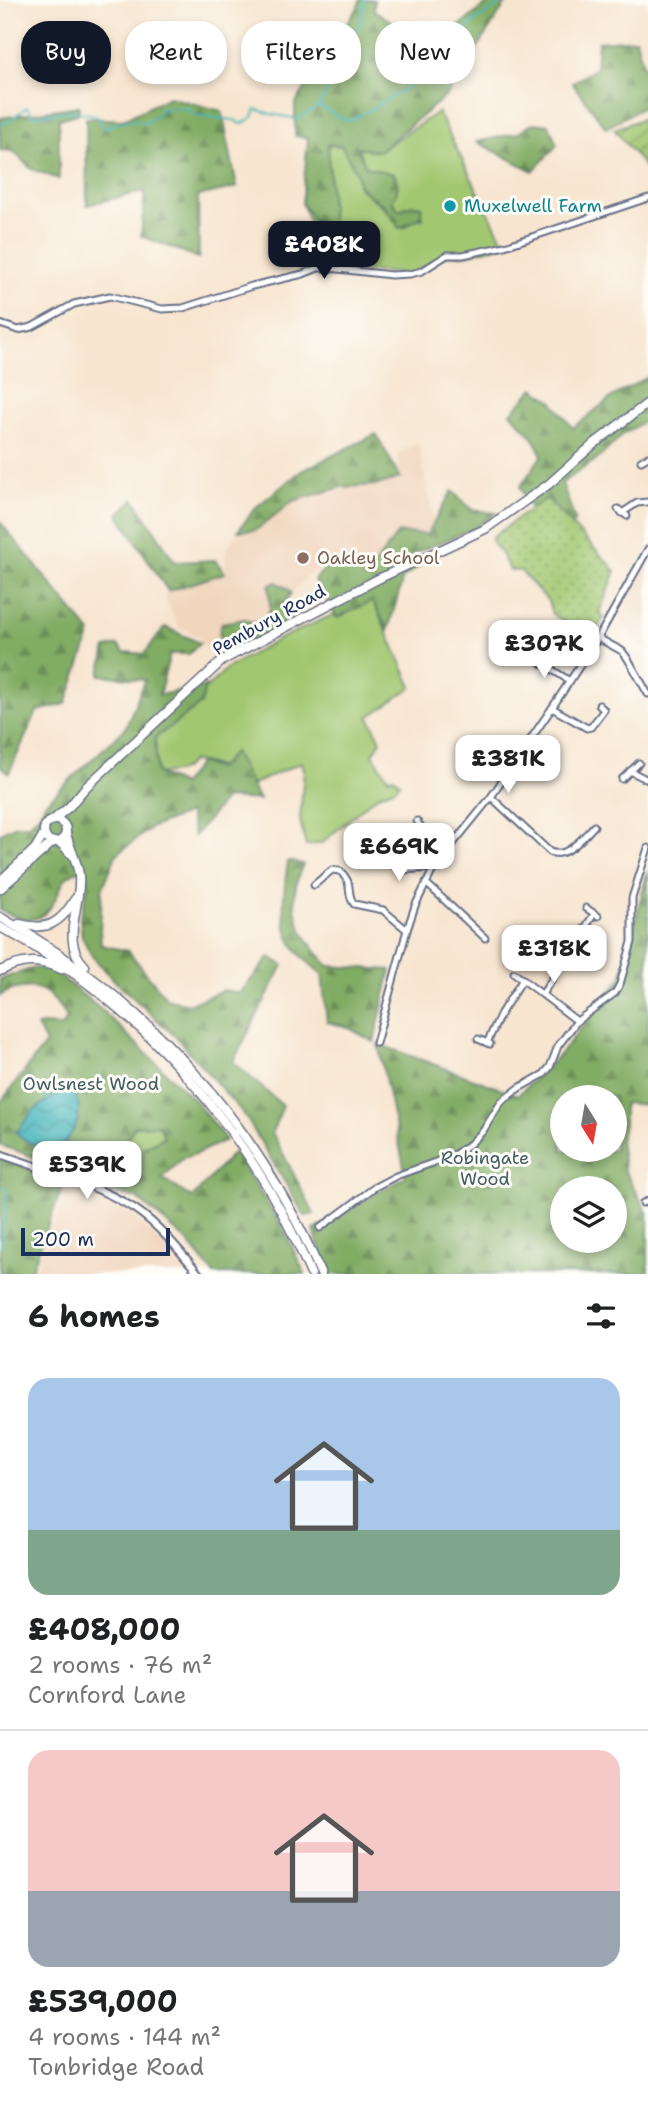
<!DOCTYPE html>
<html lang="en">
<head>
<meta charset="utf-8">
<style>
	body { margin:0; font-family:"Shantell Sans",sans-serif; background:#f6f6f6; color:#202124; height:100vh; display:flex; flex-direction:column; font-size:26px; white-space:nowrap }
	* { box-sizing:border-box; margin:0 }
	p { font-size:23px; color:#757577 }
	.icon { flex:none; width:38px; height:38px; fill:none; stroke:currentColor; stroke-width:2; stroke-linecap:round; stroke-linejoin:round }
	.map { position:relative; height:1274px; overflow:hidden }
	.panel { display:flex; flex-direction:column; background:#fff; flex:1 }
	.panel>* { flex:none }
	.guide { position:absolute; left:21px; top:21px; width:607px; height:63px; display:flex; gap:14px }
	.needle { width:46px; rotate:169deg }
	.fabs { position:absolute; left:550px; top:1085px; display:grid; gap:14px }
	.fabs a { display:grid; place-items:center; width:77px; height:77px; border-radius:50%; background:#fff; box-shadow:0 4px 10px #0003; font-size:35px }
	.scale { position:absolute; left:21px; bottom:18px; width:149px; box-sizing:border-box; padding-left:7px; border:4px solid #1b2f5e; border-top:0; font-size:19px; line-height:24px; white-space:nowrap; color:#1b2f5e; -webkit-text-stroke:5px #fdfcf7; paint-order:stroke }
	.price { position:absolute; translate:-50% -60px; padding:0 16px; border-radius:14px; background:#fff; color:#222; font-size:23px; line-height:46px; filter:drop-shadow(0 2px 4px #0008) }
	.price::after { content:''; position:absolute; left:50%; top:42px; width:21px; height:16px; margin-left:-10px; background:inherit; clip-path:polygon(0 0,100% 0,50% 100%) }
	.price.current { background:#111827; color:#fff }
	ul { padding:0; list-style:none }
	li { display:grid; align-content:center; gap:14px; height:371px; padding:0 28px }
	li+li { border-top:2px solid #e0e0e0 }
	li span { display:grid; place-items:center; height:217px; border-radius:21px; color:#555 }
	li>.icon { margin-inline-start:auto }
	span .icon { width:126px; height:126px; fill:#fffc; stroke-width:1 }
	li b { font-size:30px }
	h2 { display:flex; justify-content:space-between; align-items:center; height:84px; padding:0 28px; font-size:30px }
	.chip { padding:0 24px; border-radius:28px; background:#fff; box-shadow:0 4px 10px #0003; font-size:24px; line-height:63px }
	.chip.current { background:#111827; color:#fff }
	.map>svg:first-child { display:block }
</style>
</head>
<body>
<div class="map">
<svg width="648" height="1274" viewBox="0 0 648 1274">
	<defs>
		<pattern id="forest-firs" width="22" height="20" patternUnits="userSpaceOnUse" patternTransform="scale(1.75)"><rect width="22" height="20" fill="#81ac63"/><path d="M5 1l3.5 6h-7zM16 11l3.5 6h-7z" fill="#698c55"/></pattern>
		<pattern id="park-dots" width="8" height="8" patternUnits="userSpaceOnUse" patternTransform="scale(1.75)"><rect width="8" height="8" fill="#a2c771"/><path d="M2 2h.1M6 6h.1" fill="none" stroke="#83a260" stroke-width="1.8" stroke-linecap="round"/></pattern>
		<pattern id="garden-furrows" width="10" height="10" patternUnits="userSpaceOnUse" patternTransform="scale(1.75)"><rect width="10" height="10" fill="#a2c771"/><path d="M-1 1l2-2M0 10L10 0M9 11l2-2" fill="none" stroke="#83a260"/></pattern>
		<pattern id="water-waves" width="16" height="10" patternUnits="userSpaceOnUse" patternTransform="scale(1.75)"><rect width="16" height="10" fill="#45b5bc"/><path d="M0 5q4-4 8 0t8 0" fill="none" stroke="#39949c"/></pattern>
	</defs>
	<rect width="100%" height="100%" fill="#fdfcf7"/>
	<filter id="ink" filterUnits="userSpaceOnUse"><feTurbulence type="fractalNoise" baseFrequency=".0143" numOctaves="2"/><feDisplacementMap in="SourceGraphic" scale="14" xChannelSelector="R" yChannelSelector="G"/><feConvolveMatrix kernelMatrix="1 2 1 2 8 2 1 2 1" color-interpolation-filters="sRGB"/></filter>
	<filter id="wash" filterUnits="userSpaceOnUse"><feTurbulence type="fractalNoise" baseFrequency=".00686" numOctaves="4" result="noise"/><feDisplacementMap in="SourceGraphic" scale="28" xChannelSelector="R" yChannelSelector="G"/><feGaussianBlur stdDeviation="1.57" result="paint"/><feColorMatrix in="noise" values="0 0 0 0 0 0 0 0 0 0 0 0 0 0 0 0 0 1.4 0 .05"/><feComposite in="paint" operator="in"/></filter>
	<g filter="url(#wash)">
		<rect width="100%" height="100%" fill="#f7e5cf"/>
		<g fill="#f1d5bd">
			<path d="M418,441L434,522L427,534L399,533L374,566L326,568L312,572L291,593L287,588L269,585V609L267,617L254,622H250L245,619L222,624L220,639L226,650L214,662L203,642L196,635L178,627L164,594L168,591L225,573L226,550L238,531L256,530L293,501L342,487L378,485L400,478L398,454Z"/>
			<path d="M648,560V651L645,646L641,648L616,613Z"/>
			<path d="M84,1188L133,1215L155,1237L178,1256L191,1274H34L67,1191Z"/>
		</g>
		<g fill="#a2c771" stroke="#5e7b68" stroke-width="2">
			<path d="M438,112L505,245L463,255H447L410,274L318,268L315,239L302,203L327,241L332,229L328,144L342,146L357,174L358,186C376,203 386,205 399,228L406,227L415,218L423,219L421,206L413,205L399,210L366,167L357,148L379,151Z"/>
			<path d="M373,601L412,687L369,717L381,741L373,754L388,778L394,777L400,783L394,789L380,794L368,803L322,843L306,846L300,820L304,770L302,762L251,785C237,773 211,762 192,761C182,773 173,774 157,773L155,738L201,704L204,690L227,668L279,639L333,615Z"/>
			<path d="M159,1125L164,1137L143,1148L142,1181L134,1189L114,1166L105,1148L124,1144L135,1126Z"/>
		</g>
		<g fill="url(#forest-firs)" stroke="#4e6e60" stroke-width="2" fill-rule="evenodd">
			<path d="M360,0H374V10L432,48L492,0H508L447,95L379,151L357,148L366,167L394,174C400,185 398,191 392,202L399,210L413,205L421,206L422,218C412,219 409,226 399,228L384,205L373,199L359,186L357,174L342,146L328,144L332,229L328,242L302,203L308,138L295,136V104L358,7Z"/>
			<path d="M636,39L648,82V104L606,128L572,83L596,68L598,42Z"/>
			<path d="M169,97L222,111L237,187L198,196L199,258L141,236L145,191L87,205L86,118L123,120Z"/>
			<path d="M79,106L78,114L59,119V179L31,169L13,151L0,150V118Z"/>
			<path d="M533,123L549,125L557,145L533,171L477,142L518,133Z"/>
			<path d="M648,377V419L622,435L600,457L562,483L575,520L571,526L547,499L531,508L520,487L542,455L532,436L511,413L534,388L552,401L573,428L612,397Z"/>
			<path d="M376,434L400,478L378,485L342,487L293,501L256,530L238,531L255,508L301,471Z"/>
			<path d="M452,491L472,510L496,513L473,529L412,554L419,567L403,578L388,630L372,601L337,618L314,580L326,568L374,565L398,533L427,534Z"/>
			<path d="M134,499L175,562L215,560L225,573L168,591L118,514Z"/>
			<path d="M0,522L91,633L66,704L37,711L9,773L0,766Z"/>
			<path d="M276,582L287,588L291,593L283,605L290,625L231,655C223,646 215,635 222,623L245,619C253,625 259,620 267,617L270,608L269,585Z"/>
			<path d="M165,627L200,643L189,654H170L159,695L205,686L201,704L155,738L157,773L182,785L200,762L218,769L234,752L259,800L226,798L194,836L189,813L152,827L116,855L102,890L100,931L101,945L128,951L168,1000L190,1004L223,990L240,993L270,957L283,965L233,1062L283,1106L272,1132L314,1214L305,1216L244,1114L176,1037L115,981L92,956L82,937L80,917L88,886L86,868C80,870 70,873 66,878C61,885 58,895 53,903C40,927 19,920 0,910V833L16,825H28L39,815L45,803L125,729L145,680L100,675L106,648L118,645L124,652L144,654Z"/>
			<path d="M288,861L303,864C284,905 299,936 329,966L391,970L374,1042L347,1027L327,1022L322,974C314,967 304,960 298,952C277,926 284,891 288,861Z"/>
			<path d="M648,870V1105L624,1103V1124L620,1140L624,1170L648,1214V1274H326L314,1230L406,1176L378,1044L518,1095L560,1054L621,978ZM562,1097H614V1150H562ZM562,1188H614V1241H562Z"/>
			<path d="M34,968L54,971L105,1013L196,1102L226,1140L198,1153L183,1158L162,1178L192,1198L234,1152L282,1226L305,1274H214L186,1240L137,1198L108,1191L51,1163L0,1145V1103L46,1043L37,1026L50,1024L61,1027L67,1017C52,998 48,985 21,988C12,989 8,991 0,996V979ZM159,1125L164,1137L143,1148L142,1181L134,1189L114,1166L106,1149L124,1144L135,1126Z"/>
			<path d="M0,1157L25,1168L65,1180L30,1274H0Z"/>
		</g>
		<path fill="url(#park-dots)" stroke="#5e7b68" stroke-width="2" d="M547,499L616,571L599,612L604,617L591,639L552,614L548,601L521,571L510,570L497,547L493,545L492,538L531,508Z"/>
		<path fill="url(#garden-furrows)" stroke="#5e7b68" stroke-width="2" d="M648,117V171L614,129Z"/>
		<path fill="url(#water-waves)" stroke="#30728d" stroke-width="2" d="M72,1087C85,1113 79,1124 62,1146C42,1149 30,1146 16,1132C24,1125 28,1115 36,1109C46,1101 60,1092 72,1087Z"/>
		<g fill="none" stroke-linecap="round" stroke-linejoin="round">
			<g stroke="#45b5bc" stroke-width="2">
				<path d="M319,106L347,121C374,111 400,90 426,76L416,66L446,47L468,26L506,0"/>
				<path d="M0,124L7,122L27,107L34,116L70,111L96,115L105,128C118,122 133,117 146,123L159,114L160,109L186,108L195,115L234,120L242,124L253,117L256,109L271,114L298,119L319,106L361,22L365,0"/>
				<path d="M30,1079L50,1101"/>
				<path d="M0,1247L8,1190L2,1186"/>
			</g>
		</g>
	</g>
	<g filter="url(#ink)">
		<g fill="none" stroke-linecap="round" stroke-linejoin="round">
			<g stroke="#686f86" stroke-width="9">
				<g id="minor">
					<path d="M0,324L18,330L32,327L74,304L110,296L162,309L183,308L252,286L303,274L318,268H329L391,275L410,274L422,271L447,255H463L505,246L648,198"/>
					<path d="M641,461L648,457"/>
					<path d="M618,509L627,516"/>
					<path d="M622,513L637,503L648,502"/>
					<path d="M598,638L622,651L628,659L648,694"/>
					<path d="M517,656L521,650L570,681"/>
					<path d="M552,708L587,728L591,727L604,710L599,705"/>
					<path d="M630,771L648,780"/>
					<path d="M622,779L639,763"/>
					<path d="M491,797L550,852C567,859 582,838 594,826"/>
					<path d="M417,821L428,839L447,852"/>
					<path d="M389,857L390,863L401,870L434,868"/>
					<path d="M426,883L485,938"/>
					<path d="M314,885L332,870L340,871C355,885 345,892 354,904L383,910L407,930"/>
					<path d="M586,908L598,916"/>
					<path d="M514,973L577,1021"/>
					<path d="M543,993L594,914"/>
					<path d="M478,1039L490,1044"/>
					<path d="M376,1043L407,930L415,906L435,866L491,797L552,708L598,638L648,549"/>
					<path d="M487,1043L501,1013L523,979"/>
					<path d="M643,1203L648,1201"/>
					<path d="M320,1228L375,1187L396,1176L452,1156L470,1144L483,1131L501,1102L519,1088L544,1074L550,1067L558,1046L577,1021L615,993L620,984L632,942V898L648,848"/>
				</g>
			</g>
			<g stroke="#686f86" stroke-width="10">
				<path id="tertiary" d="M0,1154C44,1170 95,1183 135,1209C160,1226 180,1251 199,1274"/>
			</g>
			<g stroke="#686f86" stroke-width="11">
				<g id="primary">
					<path d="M53,820L69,807L85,788L223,660L378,579L485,529L549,484L595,443L648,403"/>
					<circle cx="55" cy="831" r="11"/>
					<path d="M0,881L35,849L44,834"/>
					<path d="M0,889L53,842"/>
				</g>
			</g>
			<g stroke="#686f86" stroke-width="11">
				<g id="trunk">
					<path d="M66,833C69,847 77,860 79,875C82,906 59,941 85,966"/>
					<path d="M57,842L63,845L70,853"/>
					<path d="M0,917C145,1000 256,1119 321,1274"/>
					<path d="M19,924C48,931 60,924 75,899"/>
					<path d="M0,927C139,1002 250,1128 311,1274"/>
					<path d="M0,971C22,960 39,959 61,969"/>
				</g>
			</g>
			<use href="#minor" stroke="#fff" stroke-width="5"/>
			<use href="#tertiary" stroke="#fff" stroke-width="6"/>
			<use href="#primary" stroke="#fff" stroke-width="8"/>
			<use href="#trunk" stroke="#fff" stroke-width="8"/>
		</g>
	</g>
	<circle fill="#0f9aa8" stroke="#fdfcf7" stroke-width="2.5" cx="450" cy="206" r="7"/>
	<circle fill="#8d6e63" stroke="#fdfcf7" stroke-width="2.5" cx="303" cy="558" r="7"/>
	<g text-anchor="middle" stroke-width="6" stroke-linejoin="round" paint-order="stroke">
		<g font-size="18" fill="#0d838f" stroke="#fdfcf7" text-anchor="start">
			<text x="464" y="212">Muxelwell Farm</text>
		</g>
		<g font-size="18" fill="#785e54" stroke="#fdfcf7" text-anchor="start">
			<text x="317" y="564">Oakley School</text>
		</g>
		<g font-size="18" fill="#1b2f5e" stroke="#fdfcf7">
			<text transform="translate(269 620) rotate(-29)" y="6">Pembury Road</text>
		</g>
		<g font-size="18" fill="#445d64" stroke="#fdfcf7">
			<text x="91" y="1090">Owlsnest Wood</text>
			<text x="485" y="1164">Robingate<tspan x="485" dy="21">Wood</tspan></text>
		</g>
	</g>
</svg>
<div class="fabs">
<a><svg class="needle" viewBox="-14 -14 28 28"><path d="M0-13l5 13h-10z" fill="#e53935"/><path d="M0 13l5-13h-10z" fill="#757577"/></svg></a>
<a><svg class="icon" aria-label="layers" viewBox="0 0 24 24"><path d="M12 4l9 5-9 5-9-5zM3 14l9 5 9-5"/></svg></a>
</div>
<div class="scale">200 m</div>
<b class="price current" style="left:324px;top:281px">£408K</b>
<b class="price" style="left:544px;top:680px">£307K</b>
<b class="price" style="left:508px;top:795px">£381K</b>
<b class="price" style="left:399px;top:883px">£669K</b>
<b class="price" style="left:554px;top:985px">£318K</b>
<b class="price" style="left:87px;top:1201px">£539K</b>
<div class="guide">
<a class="chip current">Buy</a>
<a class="chip">Rent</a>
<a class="chip">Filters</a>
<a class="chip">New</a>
</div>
</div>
<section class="panel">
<h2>6 homes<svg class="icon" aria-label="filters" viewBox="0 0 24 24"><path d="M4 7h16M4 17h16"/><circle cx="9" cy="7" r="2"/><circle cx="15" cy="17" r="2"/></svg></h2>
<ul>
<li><span style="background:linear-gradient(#a9c7e8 70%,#7fa58c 0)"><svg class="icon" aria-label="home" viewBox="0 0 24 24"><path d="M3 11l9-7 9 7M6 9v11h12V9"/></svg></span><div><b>£408,000</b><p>2 rooms · 76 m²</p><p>Cornford Lane</p></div></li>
<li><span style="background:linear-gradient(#f6c9c9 65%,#9aa5b1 0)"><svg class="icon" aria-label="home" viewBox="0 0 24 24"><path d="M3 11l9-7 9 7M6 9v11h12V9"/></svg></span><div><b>£539,000</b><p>4 rooms · 144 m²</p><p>Tonbridge Road</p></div></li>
</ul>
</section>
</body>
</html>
